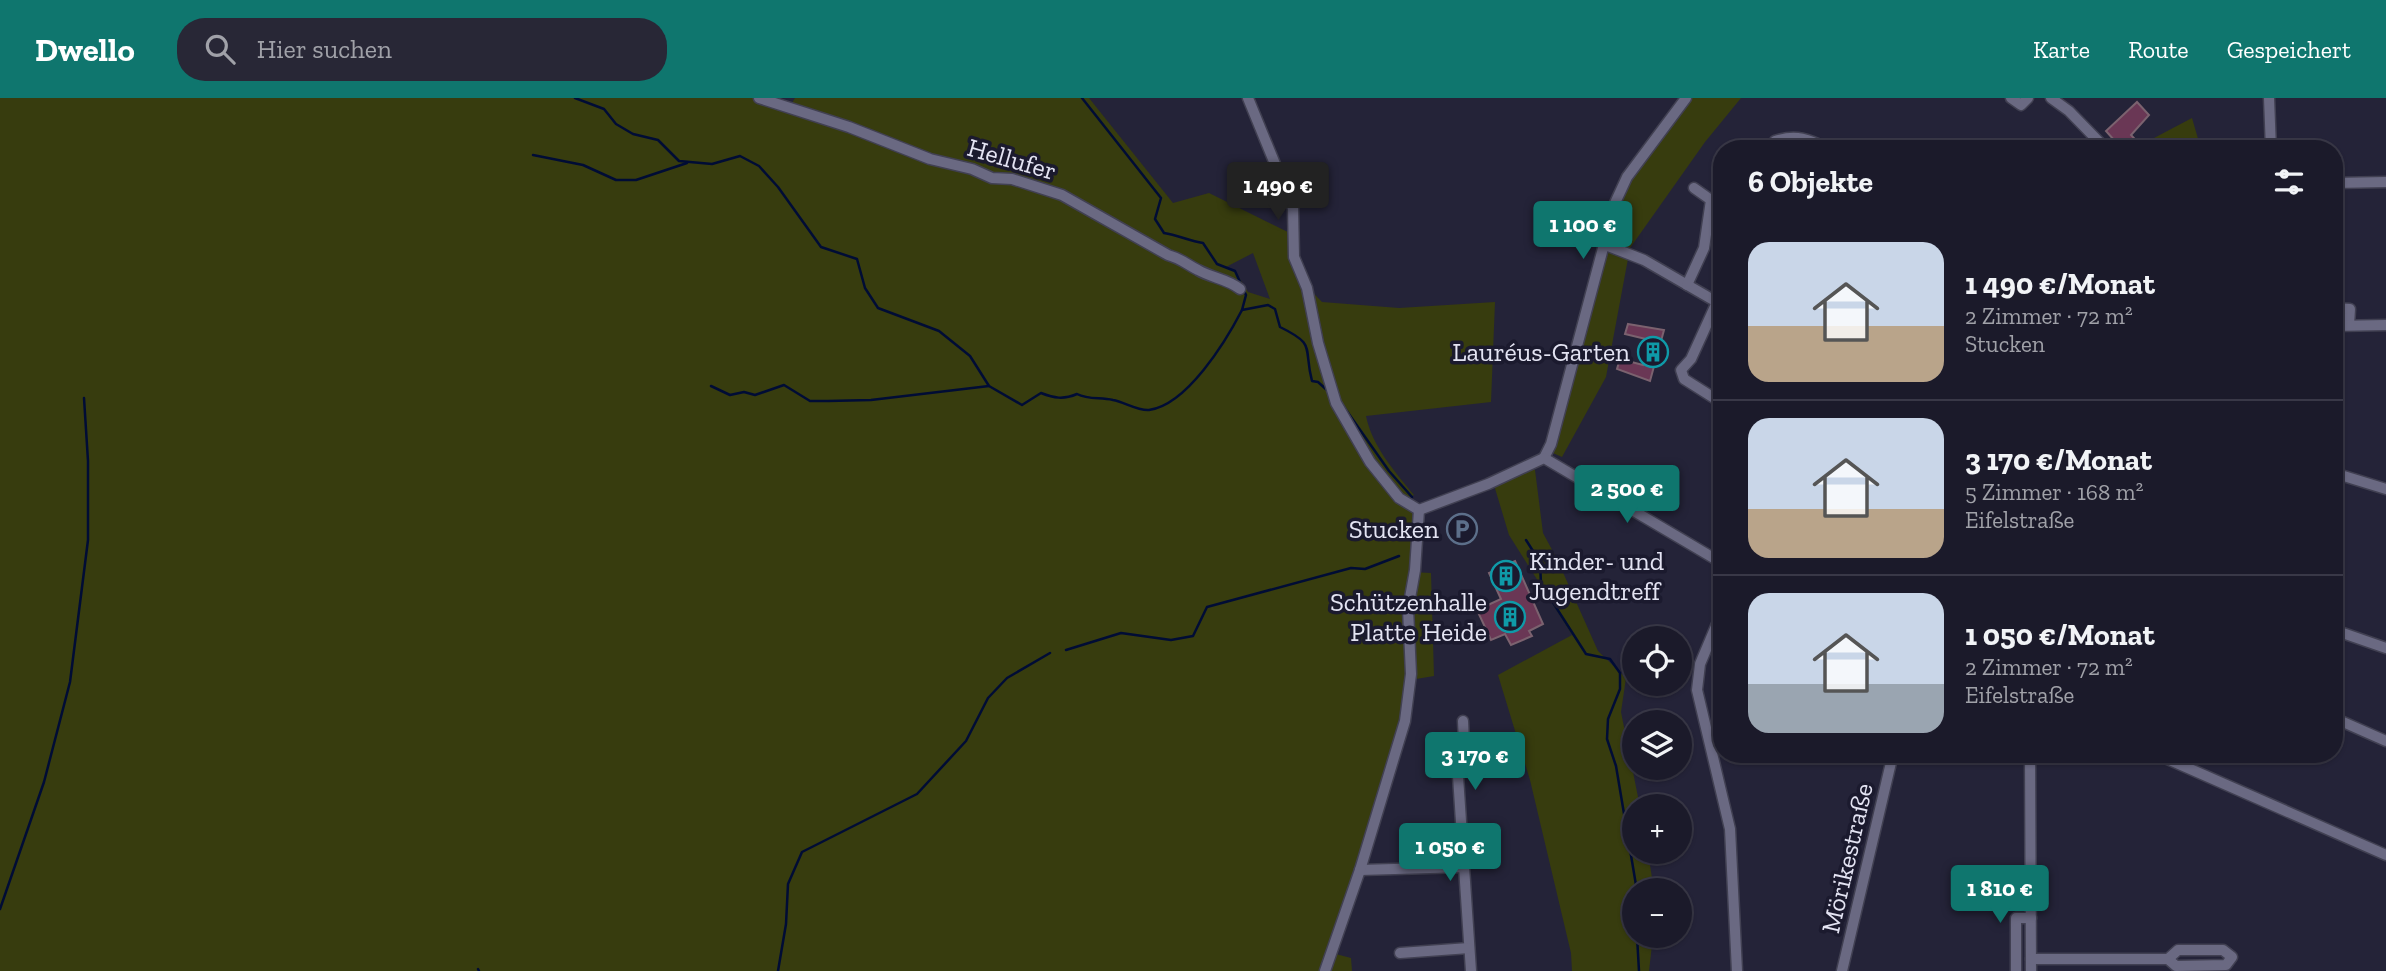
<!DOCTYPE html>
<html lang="de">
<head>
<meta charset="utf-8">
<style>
	body { margin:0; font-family:"Zilla Slab",serif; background:#282736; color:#f1f3f6; height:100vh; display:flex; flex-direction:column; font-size:26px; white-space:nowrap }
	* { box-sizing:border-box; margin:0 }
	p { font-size:23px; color:#a0a1a8 }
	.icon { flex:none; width:38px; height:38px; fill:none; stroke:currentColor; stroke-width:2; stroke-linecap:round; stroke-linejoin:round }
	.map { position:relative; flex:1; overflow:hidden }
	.side { position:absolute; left:1713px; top:42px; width:630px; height:623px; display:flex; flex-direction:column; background:#1b1a2a; border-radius:28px; box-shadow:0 2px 5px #0004,0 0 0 2px #393847 }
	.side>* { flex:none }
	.buttons { position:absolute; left:1622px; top:528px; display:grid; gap:14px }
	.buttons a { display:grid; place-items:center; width:70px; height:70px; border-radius:50%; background:#1b1a2a; box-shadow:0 2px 5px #0004,0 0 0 2px #393847; font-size:35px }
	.price { position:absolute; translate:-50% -60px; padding:0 16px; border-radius:7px; background:#0f766e; color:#fff; font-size:23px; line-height:46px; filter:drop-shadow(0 2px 4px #0008) }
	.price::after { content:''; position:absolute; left:50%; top:42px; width:21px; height:16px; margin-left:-10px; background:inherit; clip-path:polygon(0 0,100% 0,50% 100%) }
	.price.selected { background:#222; color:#fff }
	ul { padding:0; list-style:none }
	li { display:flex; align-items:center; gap:21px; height:175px; padding:0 35px }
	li+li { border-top:2px solid #393847 }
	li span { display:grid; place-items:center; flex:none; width:196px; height:140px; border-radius:21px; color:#555 }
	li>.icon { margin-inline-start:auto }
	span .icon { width:84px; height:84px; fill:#fffc; stroke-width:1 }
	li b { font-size:30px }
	h2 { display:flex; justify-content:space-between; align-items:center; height:84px; padding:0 35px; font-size:30px }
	header { display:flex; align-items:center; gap:42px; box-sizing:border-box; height:98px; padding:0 35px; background:#0f766e; color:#fff }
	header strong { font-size:33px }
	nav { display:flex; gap:38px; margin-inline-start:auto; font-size:24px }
	.search { width:490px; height:63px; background:#282736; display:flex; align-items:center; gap:18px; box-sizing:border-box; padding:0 24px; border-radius:28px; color:#a0a1a8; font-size:26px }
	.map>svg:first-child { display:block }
</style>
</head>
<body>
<header>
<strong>Dwello</strong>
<div class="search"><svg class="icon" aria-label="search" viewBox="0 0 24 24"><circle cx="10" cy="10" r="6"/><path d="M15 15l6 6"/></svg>Hier suchen</div>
<nav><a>Karte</a><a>Route</a><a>Gespeichert</a></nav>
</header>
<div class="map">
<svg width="2386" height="873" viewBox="0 0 2386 873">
	<rect width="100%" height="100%" fill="#242338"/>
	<g fill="#373c0e" fill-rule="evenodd">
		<path d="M0,0H776L792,5L795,0H1089L1173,105L1209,95L1294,137C1295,164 1302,185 1322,204L1399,210L1495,204L1491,304L1366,318C1372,348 1395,374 1414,397L1408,400L1419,412L1412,474L1431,475L1434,578L1410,582L1405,623L1332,855L1351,860L1352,873H0ZM1253,155L1270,201L1248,194L1235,173L1226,169Z"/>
		<path d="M1690,0H1741L1705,44L1630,150L1606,279L1562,359L1553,355L1616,117L1631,81Z"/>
		<path d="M2192,20L2201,51H2149L2154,40Z"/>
		<path d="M1526,372H1535L1543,435L1557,461L1598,553L1626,580L1621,614L1640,709H1634V754H1648L1654,793H1634V838H1653L1649,873H1572L1571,855L1530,682L1498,577L1572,537L1509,437L1494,387Z"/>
	</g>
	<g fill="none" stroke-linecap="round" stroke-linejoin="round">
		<g stroke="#000c35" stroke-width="2.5">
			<path d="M575,0L604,11L616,26L633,36L658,42L679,63L712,66L740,58L759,68L778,89L821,149L857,161L865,190L878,210L939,233L970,258L989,288L1022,307L1041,295C1054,300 1063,302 1077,296C1089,302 1100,299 1113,302C1124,304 1138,313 1149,312C1187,307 1226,243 1242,212"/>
			<path d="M1082,0L1161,100L1155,121L1164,135C1178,137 1189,143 1203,145L1217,166L1235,173L1246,197L1242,212L1268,207L1275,211L1280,229C1317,247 1303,249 1312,283L1318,284L1328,293"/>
			<path d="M533,57L583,67L616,82H636L687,65"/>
			<path d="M711,288L730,297L744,294L755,297L784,287L810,303H828L871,302L989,288"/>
			<path d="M1339,302L1389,373L1412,399"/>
			<path d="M1526,442L1540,464L1541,486L1586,556L1610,561L1620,575V591L1608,621L1607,641L1616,668L1637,793"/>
			<path d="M1066,552L1121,535L1171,542L1193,538L1207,509L1351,470L1365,471L1399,458"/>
			<path d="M0,811L44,684L70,584L88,442V363L84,300"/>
			<path d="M1637,838L1639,873"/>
			<path d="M478,871L479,873"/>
			<path d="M778,873L786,826L788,786L802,754L917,696L966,643L988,600L1007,580L1050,555"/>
		</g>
	</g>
	<g fill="#6a3755" stroke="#7b626f" stroke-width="2">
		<path d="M2137,4L2149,17L2131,37L2144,51H2122L2106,33Z"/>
		<path d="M1628,226L1664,232L1658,254L1661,255L1659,262L1656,261L1650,283L1617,271L1620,261L1643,267L1650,242L1625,236Z"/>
		<path d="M1515,463L1543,526L1529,533L1532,538L1511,547L1505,536L1491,542L1477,512L1501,501L1489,475Z"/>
	</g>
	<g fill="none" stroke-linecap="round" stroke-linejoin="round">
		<g stroke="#414052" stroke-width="13">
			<g id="minor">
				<path d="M759,0L849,29L930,61L972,71L992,80L1012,81L1062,97L1168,157C1182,161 1186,166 1198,172C1212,180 1228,181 1240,191"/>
				<path d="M1248,0L1293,110L1294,159L1307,190L1318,245L1336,305L1370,364L1399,400L1419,412"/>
				<path d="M2011,0L2021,7L2028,0"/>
				<path d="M2051,0L2069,13L2106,51"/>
				<path d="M2269,0L2271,51"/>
				<path d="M1771,51L1775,43C1796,36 1809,41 1828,51"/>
				<path d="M2334,85L2386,84"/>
				<path d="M1603,146L1644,162L1722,207"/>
				<path d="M1687,187L1704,150L1711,102L1694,90"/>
				<path d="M1717,204L1691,261L1681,272L1684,281L1722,305"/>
				<path d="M2334,210L2350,211L2349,227"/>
				<path d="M2334,228L2386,227"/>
				<path d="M1544,360L1551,346L1615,105L1627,79L1686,0"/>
				<path d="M2334,375L2386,391"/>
				<path d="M1419,412L1488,386L1544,360L1722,465"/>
				<path d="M1722,514L1700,566L1697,592L1730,731L1737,873"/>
				<path d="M2334,532L2386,550"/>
				<path d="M2334,620L2386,643"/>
				<path d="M1463,623L1464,645L1458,655V678L1464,769"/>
				<path d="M2030,656L2031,873"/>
				<path d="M2156,656L2386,757"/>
				<path d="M1360,772L1464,769L1471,873"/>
				<path d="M1400,855L1469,850"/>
				<path d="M2031,861H2168L2176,868L2226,867L2232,859L2223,852H2178L2168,861"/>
				<path d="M1325,873L1360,772L1405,623L1411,576L1408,511L1415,472L1419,412"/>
				<path d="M1842,873L1893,656"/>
				<path d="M2016,873V820H2031"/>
			</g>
		</g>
		<use href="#minor" stroke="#6a6982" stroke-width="10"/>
	</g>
	<defs>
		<g id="building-ring" transform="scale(1.575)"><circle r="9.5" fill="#1b1a2e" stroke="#0f9aa8" stroke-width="1.5"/><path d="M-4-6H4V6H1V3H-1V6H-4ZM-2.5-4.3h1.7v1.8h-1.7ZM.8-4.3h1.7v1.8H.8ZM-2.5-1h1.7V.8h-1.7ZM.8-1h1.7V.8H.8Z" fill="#0f9aa8"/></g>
		<g id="parking-ring" transform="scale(1.575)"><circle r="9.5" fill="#1b1a2e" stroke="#5c6f8a" stroke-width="1.5"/><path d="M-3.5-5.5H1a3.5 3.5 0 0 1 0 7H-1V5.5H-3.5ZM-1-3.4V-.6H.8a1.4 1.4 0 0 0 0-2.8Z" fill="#5c6f8a"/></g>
	</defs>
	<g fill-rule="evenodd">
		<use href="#building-ring" x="1653" y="254"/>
		<use href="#parking-ring" x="1462" y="431"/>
		<use href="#building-ring" x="1506" y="478"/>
		<use href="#building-ring" x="1510" y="519"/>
	</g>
	<g text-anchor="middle" stroke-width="7" stroke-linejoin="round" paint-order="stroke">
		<g font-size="26" fill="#e4e4f3" stroke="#1b1a2e">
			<text transform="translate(1012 61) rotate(16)" y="9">Hellufer</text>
			<text transform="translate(1847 760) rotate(-77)" y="9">Mörikestraße</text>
		</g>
		<g font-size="26" fill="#e4e4f3" stroke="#1b1a2e" text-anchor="end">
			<text x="1630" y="263">Lauréus-Garten</text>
			<text x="1439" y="440">Stucken</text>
			<text x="1529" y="472" text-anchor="start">Kinder- und<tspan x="1529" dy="30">Jugendtreff</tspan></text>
			<text x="1487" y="513">Schützenhalle<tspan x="1487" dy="30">Platte Heide</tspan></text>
		</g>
	</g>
</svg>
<div class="buttons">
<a><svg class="icon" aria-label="locate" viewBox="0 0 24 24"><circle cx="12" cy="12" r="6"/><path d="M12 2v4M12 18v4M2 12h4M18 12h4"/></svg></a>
<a><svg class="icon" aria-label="layers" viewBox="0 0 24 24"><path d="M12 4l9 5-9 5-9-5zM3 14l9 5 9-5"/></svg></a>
<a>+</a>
<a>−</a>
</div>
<b class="price selected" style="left:1278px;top:124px">1 490 €</b>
<b class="price" style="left:1583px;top:163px">1 100 €</b>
<b class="price" style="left:1627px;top:427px">2 500 €</b>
<b class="price" style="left:1475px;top:694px">3 170 €</b>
<b class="price" style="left:1450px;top:785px">1 050 €</b>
<b class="price" style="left:2000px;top:827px">1 810 €</b>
<section class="side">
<h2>6 Objekte<svg class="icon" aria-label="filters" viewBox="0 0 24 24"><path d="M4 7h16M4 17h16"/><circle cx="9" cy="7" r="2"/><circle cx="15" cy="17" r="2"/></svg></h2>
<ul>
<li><span style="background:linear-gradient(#c9d6e8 60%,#b9a48a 0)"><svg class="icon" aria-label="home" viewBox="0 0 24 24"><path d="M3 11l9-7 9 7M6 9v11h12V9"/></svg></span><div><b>1 490 €/Monat</b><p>2 Zimmer · 72 m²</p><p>Stucken</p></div></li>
<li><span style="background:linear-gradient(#c9d6e8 65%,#b9a48a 0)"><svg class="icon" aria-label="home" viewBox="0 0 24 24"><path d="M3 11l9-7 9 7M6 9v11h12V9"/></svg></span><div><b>3 170 €/Monat</b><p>5 Zimmer · 168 m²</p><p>Eifelstraße</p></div></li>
<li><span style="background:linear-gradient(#c9d6e8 65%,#9aa5b1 0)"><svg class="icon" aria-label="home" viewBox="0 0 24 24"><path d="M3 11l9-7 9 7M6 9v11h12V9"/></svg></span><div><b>1 050 €/Monat</b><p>2 Zimmer · 72 m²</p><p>Eifelstraße</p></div></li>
</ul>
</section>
</div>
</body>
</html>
